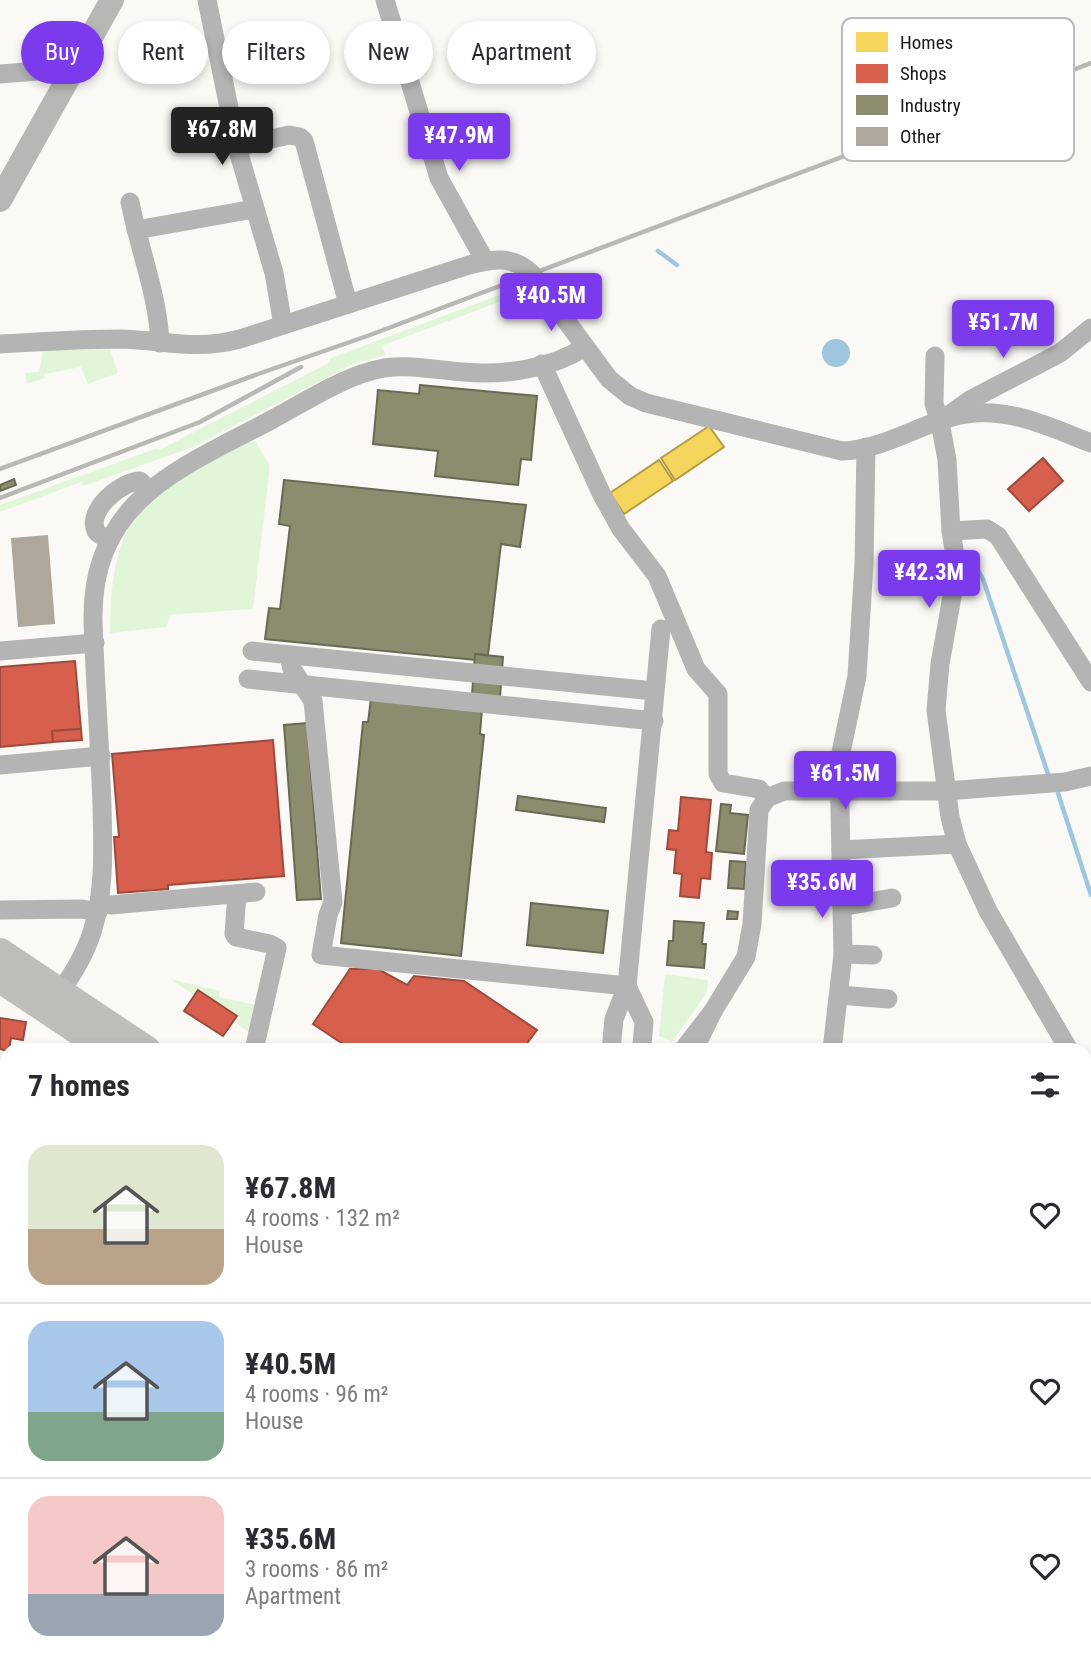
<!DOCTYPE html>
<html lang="en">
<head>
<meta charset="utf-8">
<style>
	body { margin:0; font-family:"Roboto Condensed",sans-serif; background:#f7f7f7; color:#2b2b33; height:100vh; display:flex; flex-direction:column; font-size:26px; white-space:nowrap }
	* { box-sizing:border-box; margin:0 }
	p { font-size:23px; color:#7c7c81 }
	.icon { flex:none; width:38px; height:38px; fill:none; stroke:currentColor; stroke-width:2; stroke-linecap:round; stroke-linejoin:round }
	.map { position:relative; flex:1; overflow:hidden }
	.side { position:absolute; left:0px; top:1043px; width:1092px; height:623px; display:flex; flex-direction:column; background:#fff; border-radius:21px 21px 0 0; box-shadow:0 4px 10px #0003 }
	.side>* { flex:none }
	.guide { position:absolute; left:21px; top:21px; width:700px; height:63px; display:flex; gap:14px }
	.price { position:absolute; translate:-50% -60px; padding:0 16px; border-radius:7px; background:#7c3aed; color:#fff; font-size:23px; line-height:46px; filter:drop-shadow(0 2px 4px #0008) }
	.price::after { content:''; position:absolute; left:50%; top:42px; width:21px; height:16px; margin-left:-10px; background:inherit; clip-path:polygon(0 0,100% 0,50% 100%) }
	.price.current { background:#222; color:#fff }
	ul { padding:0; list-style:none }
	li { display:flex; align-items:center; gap:21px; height:175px; padding:0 28px }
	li+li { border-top:2px solid #e1e1e2 }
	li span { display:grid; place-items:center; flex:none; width:196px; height:140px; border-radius:21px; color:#555 }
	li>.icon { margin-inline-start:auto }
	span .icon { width:84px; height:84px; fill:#fffc; stroke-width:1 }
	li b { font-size:30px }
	h2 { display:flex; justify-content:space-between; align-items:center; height:84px; padding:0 28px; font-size:30px }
	.chip { padding:0 24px; border-radius:32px; background:#fff; box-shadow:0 4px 10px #0003; font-size:24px; line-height:63px }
	.chip.current { background:#7c3aed; color:#fff }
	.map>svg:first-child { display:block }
</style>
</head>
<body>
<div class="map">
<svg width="1091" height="1666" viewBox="0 0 1091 1666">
	<rect width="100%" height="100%" fill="#fbf9f6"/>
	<g fill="#e1f6d9">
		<path d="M531,283L534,286L502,301L381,346L386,355L355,363L193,447L83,486L81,482L0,512V505L155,449L159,450L327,364L331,358Z"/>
		<path d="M109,347L118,373L88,384L81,367L44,374L45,378L27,384L25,373L39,372L43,348Z"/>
		<path d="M251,440L256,442L270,466L253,609L169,615L167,627L110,633C110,602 112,571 122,542C141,490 205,465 251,440Z"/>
		<path d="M665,974L708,980L707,992L672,1042L659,1036Z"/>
		<path d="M170,979L220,991L219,997L261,1006L253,1035L236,1023L239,1017L198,989L194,995Z"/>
	</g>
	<circle fill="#9ec7df" cx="836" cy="353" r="14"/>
	<g fill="#f6d55c" stroke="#b49c47" stroke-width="2">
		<path d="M709,426L724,447L675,480L661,458Z"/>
		<path d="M659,460L673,481L624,514L610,493Z"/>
	</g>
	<g fill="#d6604d" stroke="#9d4a3c" stroke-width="2">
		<path d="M1043,458L1063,481L1029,511L1008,489Z"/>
		<path d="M75,661L81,729L52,731L53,742L0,747V667Z"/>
		<path d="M81,729L82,740L53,742L52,731Z"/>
		<path d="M273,740L284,876L168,885V889L118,893L114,837H119L112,754Z"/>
		<path d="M681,797L711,800L706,852L712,853L710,879L701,878L699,898L680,896L682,874L674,873L676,850L667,849L669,830L678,831Z"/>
		<path d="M350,969H378L407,985L414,976L464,981L537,1030L522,1050H352L313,1024Z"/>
		<path d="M198,990L237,1016L223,1036L184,1011Z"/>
		<path d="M0,1018L26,1022L23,1040L11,1038L9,1050L7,1051L0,1049Z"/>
		<path d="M7,1077V1184L0,1186V1079Z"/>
		<path d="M734,1659H778L803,1666H732Z"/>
	</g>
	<g fill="#8c8c6e" stroke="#6a6954" stroke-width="2">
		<path d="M420,385L537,396L531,460L521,459L518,485L435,476L438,451L373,444L378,390L419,394Z"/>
		<path d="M14,479L16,485L0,491V485Z"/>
		<path d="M284,480L526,505L520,547L501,544L488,655L475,654V660L265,639L269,608L280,609L290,526L279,524Z"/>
		<path d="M475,654L503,657L499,711L471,708Z"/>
		<path d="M371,698L482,709L480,734L484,735L461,956L341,943L363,722H368Z"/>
		<path d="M307,723L321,899L297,900L284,725Z"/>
		<path d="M518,796L606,808L604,822L516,810Z"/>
		<path d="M721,804L731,805L730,813L748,815L744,854L716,851Z"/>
		<path d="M730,861L746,862L744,889L728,888Z"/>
		<path d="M531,903L608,911L603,953L527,945Z"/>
		<path d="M728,911L738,912L737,919H727Z"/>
		<path d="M674,921L704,923L702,944H706L704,968L667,965L669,941H673Z"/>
	</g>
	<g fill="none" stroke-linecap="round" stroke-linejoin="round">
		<g stroke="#9ec7df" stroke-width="4.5">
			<path d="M658,251L677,265"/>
			<path d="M973,561L983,579L1048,774"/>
			<path d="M1058,793L1091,895"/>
		</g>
	</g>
	<g fill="#afa69c">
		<path d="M48,535L55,624L18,627L11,538Z"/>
		<path d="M579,1659H711L710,1666H578Z"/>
	</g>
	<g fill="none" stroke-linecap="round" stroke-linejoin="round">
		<g stroke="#b5b4b4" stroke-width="19">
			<path d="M207,0L237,147L274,273L283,325"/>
			<path d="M385,0L439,178L485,261"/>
			<path d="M0,74L51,70L70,75"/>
			<path d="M237,147L289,135L300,137L304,141L348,304"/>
			<path d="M130,202C139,249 158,295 160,343"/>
			<path d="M136,230L254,209"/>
			<path d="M0,344C40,342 80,339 120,339C165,340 194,351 240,339L469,265C492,259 512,255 531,273L609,379L630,396L646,403L842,451C885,450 925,420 966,414C1010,407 1052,428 1091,443"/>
			<path d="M935,356L934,404L940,422L947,460L951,531L956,562L953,591L940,664L936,710L950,817L957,844L988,911L1069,1050"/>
			<path d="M542,364L602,495L621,529L657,576L696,669L718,694V774L723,783L759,789L767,798"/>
			<path d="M949,415L970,400L1060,353L1091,328"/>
			<path d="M951,531L987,529L998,536L1091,682"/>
			<path d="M110,540C106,538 98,535 96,531C86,510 122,481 140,481L149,490"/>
			<path d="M0,651L95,643"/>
			<path d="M252,651L654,691"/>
			<path d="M289,655L292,669L313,701L333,902L328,915L321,955L627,986"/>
			<path d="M248,679L654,721"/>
			<path d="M0,765L101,756"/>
			<path d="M841,850L957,844"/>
			<path d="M237,894L234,934L236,937L270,944L277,948L254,1050"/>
			<path d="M100,903L111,905L256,892"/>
			<path d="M842,904L852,905L892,898"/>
			<path d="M0,910L82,909L98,912"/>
			<path d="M843,954L873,955"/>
			<path d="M627,986L644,1022L642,1045L645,1050"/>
			<path d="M839,995L888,999"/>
			<path d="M54,1001C69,979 84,958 92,932C105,891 103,849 102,806C100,745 95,683 93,621C91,499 181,468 273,419C307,401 345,375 384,368C410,364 436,370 463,372C502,376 551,369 585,347"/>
			<path d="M713,1011L746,957L752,924L759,810L767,798L784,791H946L1065,782L1091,776"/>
			<path d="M611,1050L614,1019L627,986L661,629"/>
			<path d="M683,1050L713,1011L694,1050"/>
			<path d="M832,1050L843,954L839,762L857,676L864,564L866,447"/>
			<path d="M1085,1083L1091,1101"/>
			<path d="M0,1427L7,1425"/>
			<path d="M1085,1453L1091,1451"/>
			<path d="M181,1666L182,1659"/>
			<path d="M490,1666V1659"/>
			<path d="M722,1666L724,1659"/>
		</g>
		<path stroke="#b9b7b5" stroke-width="24" d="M0,200L112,0"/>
		<g stroke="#bfbdba" stroke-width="28">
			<path d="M0,952L147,1050"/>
			<path d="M0,979L107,1050"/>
			<path d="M975,1659L982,1666"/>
			<path d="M1003,1659L1010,1666"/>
		</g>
		<g stroke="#b8b8b5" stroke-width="4.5">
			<path d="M0,469L258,374L370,335L1091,63"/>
			<path d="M0,498L200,422L301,367"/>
		</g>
	</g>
	<rect x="842" y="18" width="232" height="143" rx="10" fill="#fff" stroke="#babab9" stroke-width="2"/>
	<rect x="856" y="32" width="32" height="20" fill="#f6d55c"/>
	<rect x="856" y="64" width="32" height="19" fill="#d6604d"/>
	<rect x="856" y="95" width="32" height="20" fill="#8c8c6e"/>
	<rect x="856" y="127" width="32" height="19" fill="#afa69c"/>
	<g font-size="19" fill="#191816">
		<text x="900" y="49">Homes</text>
		<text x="900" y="80">Shops</text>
		<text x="900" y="112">Industry</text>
		<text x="900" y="143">Other</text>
	</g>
</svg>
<b class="price current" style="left:222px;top:167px">¥67.8M</b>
<b class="price" style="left:459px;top:173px">¥47.9M</b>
<b class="price" style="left:551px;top:333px">¥40.5M</b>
<b class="price" style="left:1003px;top:360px">¥51.7M</b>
<b class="price" style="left:929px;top:610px">¥42.3M</b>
<b class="price" style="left:845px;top:811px">¥61.5M</b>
<b class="price" style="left:822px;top:920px">¥35.6M</b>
<div class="guide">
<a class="chip current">Buy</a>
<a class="chip">Rent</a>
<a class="chip">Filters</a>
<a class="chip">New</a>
<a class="chip">Apartment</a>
</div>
<section class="side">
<h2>7 homes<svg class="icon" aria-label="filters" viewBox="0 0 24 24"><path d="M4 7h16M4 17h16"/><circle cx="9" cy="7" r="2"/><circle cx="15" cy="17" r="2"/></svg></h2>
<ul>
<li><span style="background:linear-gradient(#dfe7d0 60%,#b9a48a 0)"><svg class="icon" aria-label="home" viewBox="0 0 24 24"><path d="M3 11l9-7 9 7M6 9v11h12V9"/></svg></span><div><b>¥67.8M</b><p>4 rooms · 132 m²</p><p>House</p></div><svg class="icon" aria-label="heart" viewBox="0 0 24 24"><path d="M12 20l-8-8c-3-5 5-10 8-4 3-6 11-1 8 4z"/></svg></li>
<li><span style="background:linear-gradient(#a9c7e8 65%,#7fa58c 0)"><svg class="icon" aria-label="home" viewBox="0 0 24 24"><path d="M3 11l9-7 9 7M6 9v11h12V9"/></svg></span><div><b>¥40.5M</b><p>4 rooms · 96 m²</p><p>House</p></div><svg class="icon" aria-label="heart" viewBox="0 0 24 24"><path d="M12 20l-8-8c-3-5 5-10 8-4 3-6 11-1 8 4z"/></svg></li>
<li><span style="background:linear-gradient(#f6c9c9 70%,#9aa5b1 0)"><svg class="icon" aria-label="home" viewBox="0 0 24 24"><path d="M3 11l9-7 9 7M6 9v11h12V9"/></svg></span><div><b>¥35.6M</b><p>3 rooms · 86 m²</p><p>Apartment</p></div><svg class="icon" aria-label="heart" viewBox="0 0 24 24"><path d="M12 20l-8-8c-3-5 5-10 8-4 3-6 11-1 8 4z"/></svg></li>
</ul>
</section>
</div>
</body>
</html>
